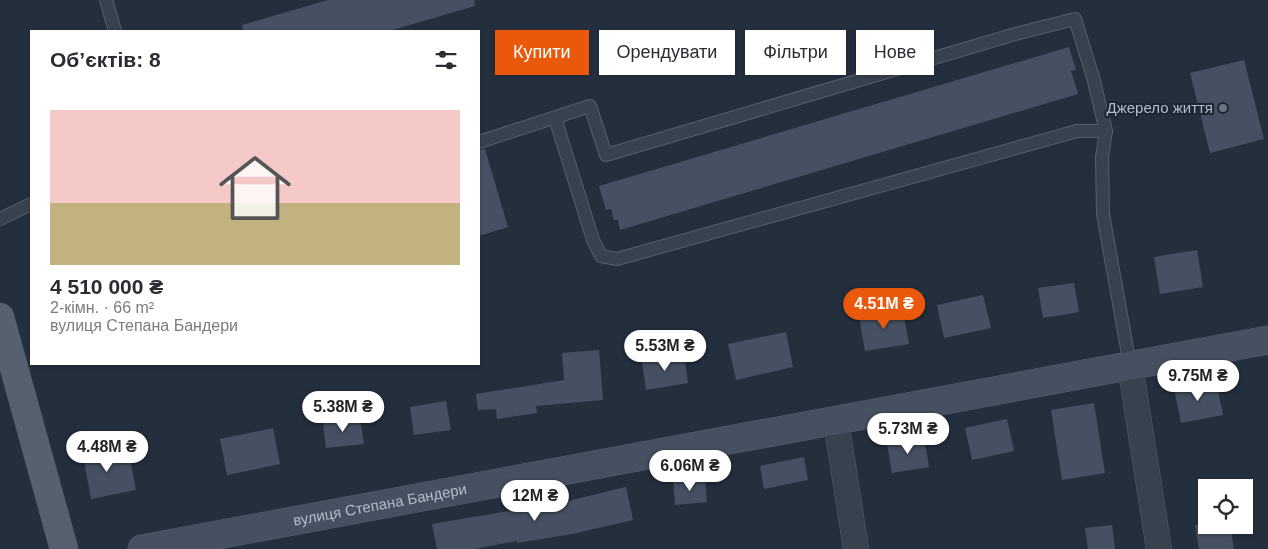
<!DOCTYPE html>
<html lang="uk">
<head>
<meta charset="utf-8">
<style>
	body { margin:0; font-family:Helvetica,sans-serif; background:#f2f2f3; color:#2b2b33; height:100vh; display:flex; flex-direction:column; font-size:19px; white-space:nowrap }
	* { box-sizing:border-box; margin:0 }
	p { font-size:16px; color:#7c7c81 }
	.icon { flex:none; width:28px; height:28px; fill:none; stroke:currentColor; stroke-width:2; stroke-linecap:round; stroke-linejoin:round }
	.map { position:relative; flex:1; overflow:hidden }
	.sheet { position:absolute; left:30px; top:30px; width:450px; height:335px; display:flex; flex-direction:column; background:#fff; border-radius:0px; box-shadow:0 1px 4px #0004 }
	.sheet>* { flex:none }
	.hud { position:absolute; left:495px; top:30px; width:475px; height:45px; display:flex; gap:10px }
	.tools { position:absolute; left:1198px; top:479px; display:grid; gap:10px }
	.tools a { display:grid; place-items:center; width:55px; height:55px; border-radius:0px; background:#fff; box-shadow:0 1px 4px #0004; font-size:25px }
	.price { position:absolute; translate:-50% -42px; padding:0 11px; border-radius:18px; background:#fff; color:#222; font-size:16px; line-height:32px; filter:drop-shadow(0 1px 2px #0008) }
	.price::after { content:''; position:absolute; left:50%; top:30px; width:15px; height:11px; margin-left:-8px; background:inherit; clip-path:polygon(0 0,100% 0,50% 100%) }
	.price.selected { background:#ea580c; color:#fff }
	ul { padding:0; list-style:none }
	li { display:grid; align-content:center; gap:10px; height:265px; padding:0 20px }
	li+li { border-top:1px solid #e1e1e2 }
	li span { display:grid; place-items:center; height:155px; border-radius:0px; color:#555 }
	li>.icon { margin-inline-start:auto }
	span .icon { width:90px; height:90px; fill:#fffc; stroke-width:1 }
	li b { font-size:21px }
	h2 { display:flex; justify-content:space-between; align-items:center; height:60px; padding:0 20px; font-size:21px }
	.tag { padding:0 18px; border-radius:0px; background:#fff; box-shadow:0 1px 4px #0004; font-size:18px; line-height:45px }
	.tag.selected { background:#ea580c; color:#fff }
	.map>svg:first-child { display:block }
</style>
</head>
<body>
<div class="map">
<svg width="1268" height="549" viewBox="0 0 1268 549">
	<rect width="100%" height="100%" fill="#242f3e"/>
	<g fill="#455162">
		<path d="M328,0H474L475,6L389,31H243L242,25Z"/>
		<path d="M1069,47L1076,70L1071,71L1078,94L620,230L618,220H614L611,209L606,210L599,186Z"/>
		<path d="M1244,60L1264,139L1210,153L1190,73Z"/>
		<path d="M485,149L508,227L479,236V150Z"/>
		<path d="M1197,250L1203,287L1160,294L1154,257Z"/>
		<path d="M1074,283L1079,312L1043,318L1038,288Z"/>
		<path d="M983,295L991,328L944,338L937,305Z"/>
		<path d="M903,310L909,344L865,351L859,316Z"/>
		<path d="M786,332L793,367L736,380L728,344Z"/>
		<path d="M599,350L603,400L536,406L537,413L497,419L496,409L478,410L476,394L564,380L562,353Z"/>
		<path d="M684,354L688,383L646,390L642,362Z"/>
		<path d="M1216,381L1223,415L1181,423L1174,389Z"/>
		<path d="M446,401L451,430L414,435L410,407Z"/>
		<path d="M1094,403L1105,473L1062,480L1051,410Z"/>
		<path d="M360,418L364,444L326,448L323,423Z"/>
		<path d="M1007,419L1014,451L972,460L965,428Z"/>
		<path d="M273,428L280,464L227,475L220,439Z"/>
		<path d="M924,437L929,467L892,473L887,443Z"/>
		<path d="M105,444L109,463L130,458L136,490L91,499L82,449Z"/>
		<path d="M804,457L808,480L764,489L760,466Z"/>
		<path d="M705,478L707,502L675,505L673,481Z"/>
		<path d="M626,487L633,520L572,534L517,543V541L474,549H437L432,524L568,501Z"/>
		<path d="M1112,525L1115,549H1088L1085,528Z"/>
		<path d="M1195,525H1230L1234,549H1199Z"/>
	</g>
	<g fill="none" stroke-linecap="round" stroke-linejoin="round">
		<g stroke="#565f6c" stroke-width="14">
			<g id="lane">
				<path d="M106,0L115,31"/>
				<path d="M555,118L593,240L601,256L617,259L1077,131H1106"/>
				<path d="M479,142L590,106L606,155L1019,33L1075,19L1093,77L1106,131L1102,157L1103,214L1130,365"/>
				<path d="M0,219L31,204"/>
			</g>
		</g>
		<g stroke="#565f6c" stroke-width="26">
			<g id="street">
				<path d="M1130,365L1159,549"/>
				<path d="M836,421L856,549"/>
			</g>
		</g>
		<g stroke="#565f6c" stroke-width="29">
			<g id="secondary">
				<path id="s1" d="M142,549L1268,340"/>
			</g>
		</g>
		<g stroke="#414a57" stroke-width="29">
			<path id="primary" d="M0,317L64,549"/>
		</g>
		<use href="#lane" stroke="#38414e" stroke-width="12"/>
		<use href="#street" stroke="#38414e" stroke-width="25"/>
		<use href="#secondary" stroke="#465061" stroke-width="28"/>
		<use href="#primary" stroke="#56606e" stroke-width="28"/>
	</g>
	<circle fill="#6b7280" stroke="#1d2633" stroke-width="2" cx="1223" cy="108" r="5"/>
	<g text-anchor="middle" stroke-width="4.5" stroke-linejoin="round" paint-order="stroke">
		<g font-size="15" fill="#b4bcc9" stroke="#1d2633" text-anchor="end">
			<text x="1213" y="113">Джерело життя</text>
		</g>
		<g font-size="15" fill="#b4bcc9" stroke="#1d2633">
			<text dy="5" stroke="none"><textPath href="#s1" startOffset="242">вулиця Степана Бандери</textPath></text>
		</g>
	</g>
</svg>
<div class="tools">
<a><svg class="icon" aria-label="locate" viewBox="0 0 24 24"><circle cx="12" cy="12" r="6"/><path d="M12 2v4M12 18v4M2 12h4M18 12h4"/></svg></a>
</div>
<b class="price selected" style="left:884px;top:330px">4.51M ₴</b>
<b class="price" style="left:665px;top:372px">5.53M ₴</b>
<b class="price" style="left:1198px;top:402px">9.75M ₴</b>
<b class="price" style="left:343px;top:433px">5.38M ₴</b>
<b class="price" style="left:908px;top:455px">5.73M ₴</b>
<b class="price" style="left:107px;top:473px">4.48M ₴</b>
<b class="price" style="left:690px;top:492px">6.06M ₴</b>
<b class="price" style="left:535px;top:522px">12M ₴</b>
<div class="hud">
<a class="tag selected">Купити</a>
<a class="tag">Орендувати</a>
<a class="tag">Фільтри</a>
<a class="tag">Нове</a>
</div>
<section class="sheet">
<h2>Об’єктів: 8<svg class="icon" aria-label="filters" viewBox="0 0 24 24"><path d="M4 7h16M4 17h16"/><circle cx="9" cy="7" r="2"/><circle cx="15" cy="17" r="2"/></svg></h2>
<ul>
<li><span style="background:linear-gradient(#f6c9c9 60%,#c2b280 0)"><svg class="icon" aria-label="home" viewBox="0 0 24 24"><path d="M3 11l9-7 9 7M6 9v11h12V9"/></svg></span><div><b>4 510 000 ₴</b><p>2-кімн. · 66 m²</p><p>вулиця Степана Бандери</p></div></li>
</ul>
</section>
</div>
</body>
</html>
